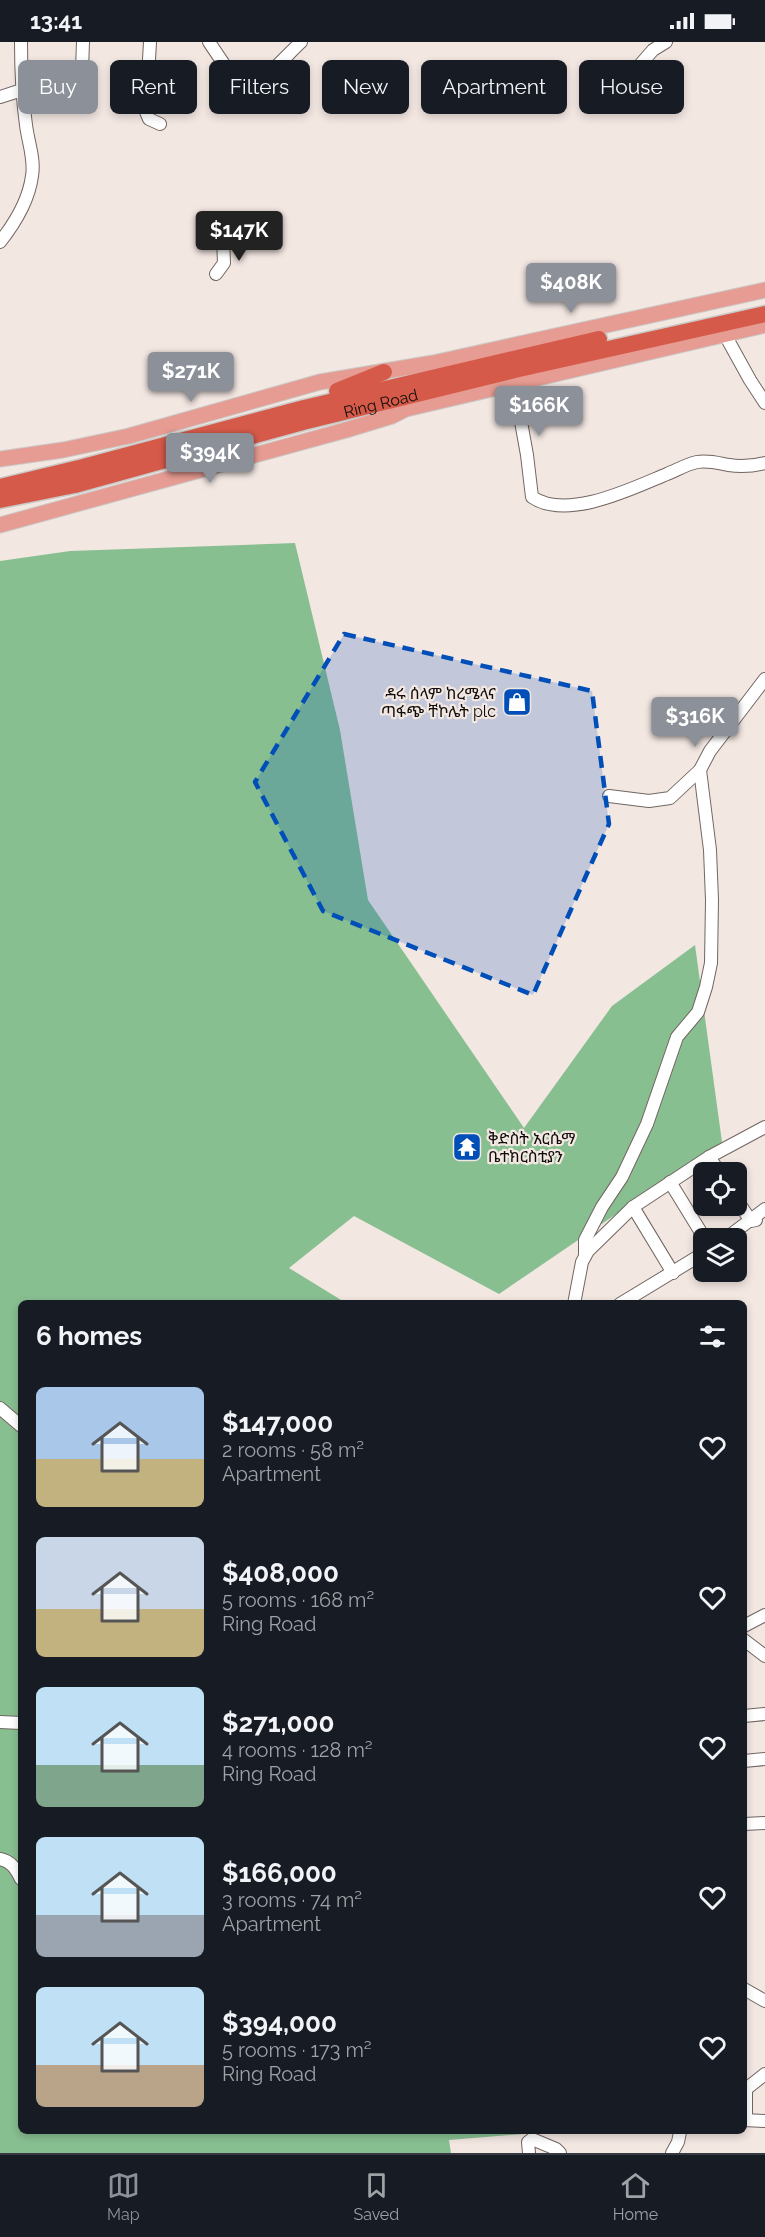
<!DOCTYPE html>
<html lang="en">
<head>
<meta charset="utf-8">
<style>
	body { margin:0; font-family:Raleway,"Noto Sans Ethiopic",sans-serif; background:#242831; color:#f1f3f6; height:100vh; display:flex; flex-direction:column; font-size:22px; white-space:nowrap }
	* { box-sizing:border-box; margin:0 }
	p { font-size:20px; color:#9ea1a6 }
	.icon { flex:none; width:33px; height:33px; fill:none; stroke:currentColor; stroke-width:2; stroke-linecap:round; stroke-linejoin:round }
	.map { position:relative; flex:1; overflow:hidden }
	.drawer { position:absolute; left:18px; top:1258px; width:729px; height:834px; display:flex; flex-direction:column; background:#171b24; border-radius:9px; box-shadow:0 3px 9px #0003 }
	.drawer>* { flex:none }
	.hud { position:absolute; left:18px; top:18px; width:729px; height:54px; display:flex; gap:12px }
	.buttons { position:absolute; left:693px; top:1120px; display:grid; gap:12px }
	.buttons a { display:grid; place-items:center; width:54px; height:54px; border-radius:9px; background:#171b24; box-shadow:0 3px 9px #0003; font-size:30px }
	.price { position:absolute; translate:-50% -51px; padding:0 14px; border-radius:6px; background:#8c9099; color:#fff; font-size:20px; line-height:39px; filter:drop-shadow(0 2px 3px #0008) }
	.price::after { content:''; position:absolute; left:50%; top:36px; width:18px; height:14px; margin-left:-9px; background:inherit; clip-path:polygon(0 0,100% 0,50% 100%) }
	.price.current { background:#222; color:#fff }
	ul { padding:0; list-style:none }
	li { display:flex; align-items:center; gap:18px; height:150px; padding:0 18px }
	li span { display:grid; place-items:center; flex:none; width:168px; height:120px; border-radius:9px; color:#555 }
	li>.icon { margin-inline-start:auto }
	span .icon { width:72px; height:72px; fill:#fffc; stroke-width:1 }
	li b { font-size:26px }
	h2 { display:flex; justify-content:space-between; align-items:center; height:72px; padding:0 18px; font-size:26px }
	.tag { padding:0 21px; border-radius:9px; background:#171b24; box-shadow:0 3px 9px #0003; font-size:21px; line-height:54px }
	.tag.current { background:#8c9099; color:#fff }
	.status { display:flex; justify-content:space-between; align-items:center; height:42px; padding:0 30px; background:#171b24; direction:ltr }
	.status svg { height:16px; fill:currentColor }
	.tabs { display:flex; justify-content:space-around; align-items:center; height:84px; border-top:2px solid #363941; background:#171b24; font-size:16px; color:#9ea1a6 }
	.tabs a { display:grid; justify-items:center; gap:3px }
	.tabs .current { color:#8c9099 }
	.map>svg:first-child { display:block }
</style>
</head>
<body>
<div class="status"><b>13:41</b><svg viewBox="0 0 49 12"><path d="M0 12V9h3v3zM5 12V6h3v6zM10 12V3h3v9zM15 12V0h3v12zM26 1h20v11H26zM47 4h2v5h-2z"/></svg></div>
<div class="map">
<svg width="765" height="2111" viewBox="0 0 765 2111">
	<rect width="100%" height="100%" fill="#f3e7e2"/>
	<path fill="#88bf91" d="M295,501L340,688L368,858L524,1086L612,964L695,903L722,1100L499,1252L354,1174L289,1226L346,1261L21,1262V2090H549L449,2098L451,2111H0V519L70,509Z"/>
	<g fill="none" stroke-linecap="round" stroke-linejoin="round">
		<g stroke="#716662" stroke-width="14">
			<g id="minor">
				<path d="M150,0L146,70L149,77L160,82"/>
				<path d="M209,0L242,49C266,38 282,18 301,0"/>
				<path d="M639,24L653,8L666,0"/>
				<path d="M0,55L22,48"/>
				<path d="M48,60L81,55L83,0"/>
				<path d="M218,63L242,49"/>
				<path d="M0,200C15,181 29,157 32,134C35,117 28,100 26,83C22,55 21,28 21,0"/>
				<path d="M216,232L224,221L223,197"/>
				<path d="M724,291L750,338L765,361"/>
				<path d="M514,341L527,413L532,455C567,479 633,446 667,432C677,428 687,422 697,420C708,418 718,421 729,423C741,425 753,424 765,421"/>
				<path d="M609,754L649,759L670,756L700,728L710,709L765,637"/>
				<path d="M709,1115L720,1131"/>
				<path d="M670,1140L705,1197"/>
				<path d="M736,1157L751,1179L756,1178"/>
				<path d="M633,1165L673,1231"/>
				<path d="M725,1197L765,1167"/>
				<path d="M585,1214V1198L602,1165L622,1135L647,1082L677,995L698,970L706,945L711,921L712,858L710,808L700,728"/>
				<path d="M574,1262L582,1220L588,1209L633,1165L709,1115L765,1085"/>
				<path d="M620,1262L704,1211"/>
				<path d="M0,1366L21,1384"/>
				<path d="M744,1584L765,1573"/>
				<path d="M744,1598L765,1614"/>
				<path d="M744,1674L765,1672"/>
				<path d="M0,1680L21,1681"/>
				<path d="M744,1719L765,1717"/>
				<path d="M744,1782L765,1781"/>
				<path d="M0,1817C11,1819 16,1827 21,1837"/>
				<path d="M744,1947L765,1959"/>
				<path d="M744,2078L765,2079"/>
				<path d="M746,2078V2047L765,2032"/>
				<path d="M529,2111L528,2100L532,2097L556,2107L560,2111"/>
				<path d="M672,2111L678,2100L680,2090"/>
			</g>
		</g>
		<g stroke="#cacac9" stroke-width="17">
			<g id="major">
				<path d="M0,417L63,408L129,394L320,340L433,321L765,248"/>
				<path d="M0,483L346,388L392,374L406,367L765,283"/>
			</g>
		</g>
		<g stroke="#cacac9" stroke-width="19">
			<g id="highway">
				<path d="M337,349L384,330"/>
				<path d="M0,445L83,425L304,366L599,297"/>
				<path id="s1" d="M0,458L75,443L303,380L519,327L765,272"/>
			</g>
		</g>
		<use href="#minor" stroke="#fff" stroke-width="12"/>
		<use href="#major" stroke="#e69c92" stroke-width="15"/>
		<use href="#highway" stroke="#d65a49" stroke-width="16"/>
	</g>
	<path fill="#004eb7" fill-opacity="0.2" stroke="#004eb7" stroke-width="4.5" stroke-dasharray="12 8" stroke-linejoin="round" d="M344,592L592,649L609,782L533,953L323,869L255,740Z"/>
	<defs>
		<g id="shop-square" transform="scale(1.5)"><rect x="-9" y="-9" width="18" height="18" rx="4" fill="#004eb7" stroke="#f3e7e2"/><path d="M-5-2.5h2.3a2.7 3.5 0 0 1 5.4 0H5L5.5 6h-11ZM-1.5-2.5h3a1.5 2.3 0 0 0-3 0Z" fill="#fff"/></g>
		<g id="temple-square" transform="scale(1.5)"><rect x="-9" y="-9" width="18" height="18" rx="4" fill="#004eb7" stroke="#f3e7e2"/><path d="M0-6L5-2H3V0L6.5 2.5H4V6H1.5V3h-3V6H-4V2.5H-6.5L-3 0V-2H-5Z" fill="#fff"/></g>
	</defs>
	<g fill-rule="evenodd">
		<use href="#shop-square" x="517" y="660"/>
		<use href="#temple-square" x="467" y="1105"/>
	</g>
	<g text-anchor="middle" stroke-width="4.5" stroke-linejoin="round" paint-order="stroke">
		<g font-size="16" fill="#100d0b" stroke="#f3e7e2">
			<text dy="6" stroke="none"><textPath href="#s1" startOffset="393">Ring Road</textPath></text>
		</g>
		<g font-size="16" fill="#100d0b" stroke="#f3e7e2" text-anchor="end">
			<text x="496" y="657">ዳሩ ሰላም ከረሜላና<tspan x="496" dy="18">ጣፋጭ ቸኮሌት plc</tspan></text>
			<text x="488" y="1102" text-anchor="start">ቅድስት አርሴማ<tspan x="488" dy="18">ቤተክርስቲያን</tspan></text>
		</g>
	</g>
</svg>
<div class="buttons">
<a><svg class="icon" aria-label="locate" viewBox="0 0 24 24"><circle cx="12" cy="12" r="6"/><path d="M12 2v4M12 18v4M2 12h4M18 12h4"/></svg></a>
<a><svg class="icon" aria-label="layers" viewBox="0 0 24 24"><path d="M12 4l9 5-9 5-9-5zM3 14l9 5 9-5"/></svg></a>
</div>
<b class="price current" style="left:239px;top:220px">$147K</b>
<b class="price" style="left:571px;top:272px">$408K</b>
<b class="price" style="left:191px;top:361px">$271K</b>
<b class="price" style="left:539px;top:395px">$166K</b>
<b class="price" style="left:210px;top:442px">$394K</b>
<b class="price" style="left:695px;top:706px">$316K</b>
<div class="hud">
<a class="tag current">Buy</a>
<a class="tag">Rent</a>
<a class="tag">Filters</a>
<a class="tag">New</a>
<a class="tag">Apartment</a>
<a class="tag">House</a>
</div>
<section class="drawer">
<h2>6 homes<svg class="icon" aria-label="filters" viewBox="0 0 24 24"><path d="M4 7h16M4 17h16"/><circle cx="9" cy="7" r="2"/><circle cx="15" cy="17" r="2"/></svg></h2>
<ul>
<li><span style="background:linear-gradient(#a9c7e8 60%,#c2b280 0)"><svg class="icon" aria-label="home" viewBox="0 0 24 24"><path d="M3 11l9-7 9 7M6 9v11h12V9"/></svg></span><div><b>$147,000</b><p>2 rooms · 58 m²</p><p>Apartment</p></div><svg class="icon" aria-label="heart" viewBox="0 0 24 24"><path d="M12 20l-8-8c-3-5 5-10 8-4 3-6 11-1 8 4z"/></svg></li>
<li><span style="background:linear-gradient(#c9d6e8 60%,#c2b280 0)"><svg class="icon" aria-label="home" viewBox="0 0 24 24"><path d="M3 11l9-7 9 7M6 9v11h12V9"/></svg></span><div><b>$408,000</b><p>5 rooms · 168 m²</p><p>Ring Road</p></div><svg class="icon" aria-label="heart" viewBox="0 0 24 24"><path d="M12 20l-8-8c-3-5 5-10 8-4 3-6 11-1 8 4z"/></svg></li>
<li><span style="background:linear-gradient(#bfe0f5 65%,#7fa58c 0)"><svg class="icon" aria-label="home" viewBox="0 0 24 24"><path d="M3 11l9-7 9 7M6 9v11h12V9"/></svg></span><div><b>$271,000</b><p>4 rooms · 128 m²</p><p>Ring Road</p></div><svg class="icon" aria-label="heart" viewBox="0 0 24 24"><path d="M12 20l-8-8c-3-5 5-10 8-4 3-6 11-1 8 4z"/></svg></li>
<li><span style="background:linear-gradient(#bfe0f5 65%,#9aa5b1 0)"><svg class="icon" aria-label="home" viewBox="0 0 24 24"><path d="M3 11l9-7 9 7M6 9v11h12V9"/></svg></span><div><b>$166,000</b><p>3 rooms · 74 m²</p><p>Apartment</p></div><svg class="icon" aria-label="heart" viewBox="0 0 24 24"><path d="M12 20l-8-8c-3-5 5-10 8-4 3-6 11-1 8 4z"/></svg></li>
<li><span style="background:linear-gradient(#bfe0f5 65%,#b9a48a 0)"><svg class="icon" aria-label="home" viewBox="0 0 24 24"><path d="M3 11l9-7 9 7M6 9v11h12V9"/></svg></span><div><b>$394,000</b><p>5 rooms · 173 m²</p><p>Ring Road</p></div><svg class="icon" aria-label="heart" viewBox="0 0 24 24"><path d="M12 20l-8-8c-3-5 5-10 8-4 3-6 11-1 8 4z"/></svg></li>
</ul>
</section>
</div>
<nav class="tabs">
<a class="current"><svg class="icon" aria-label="map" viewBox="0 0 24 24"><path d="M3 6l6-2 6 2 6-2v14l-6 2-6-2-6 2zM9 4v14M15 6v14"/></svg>Map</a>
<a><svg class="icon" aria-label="saved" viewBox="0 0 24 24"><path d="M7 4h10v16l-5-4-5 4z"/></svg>Saved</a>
<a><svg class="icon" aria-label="home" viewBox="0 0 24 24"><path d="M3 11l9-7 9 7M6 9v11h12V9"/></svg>Home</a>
</nav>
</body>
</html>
